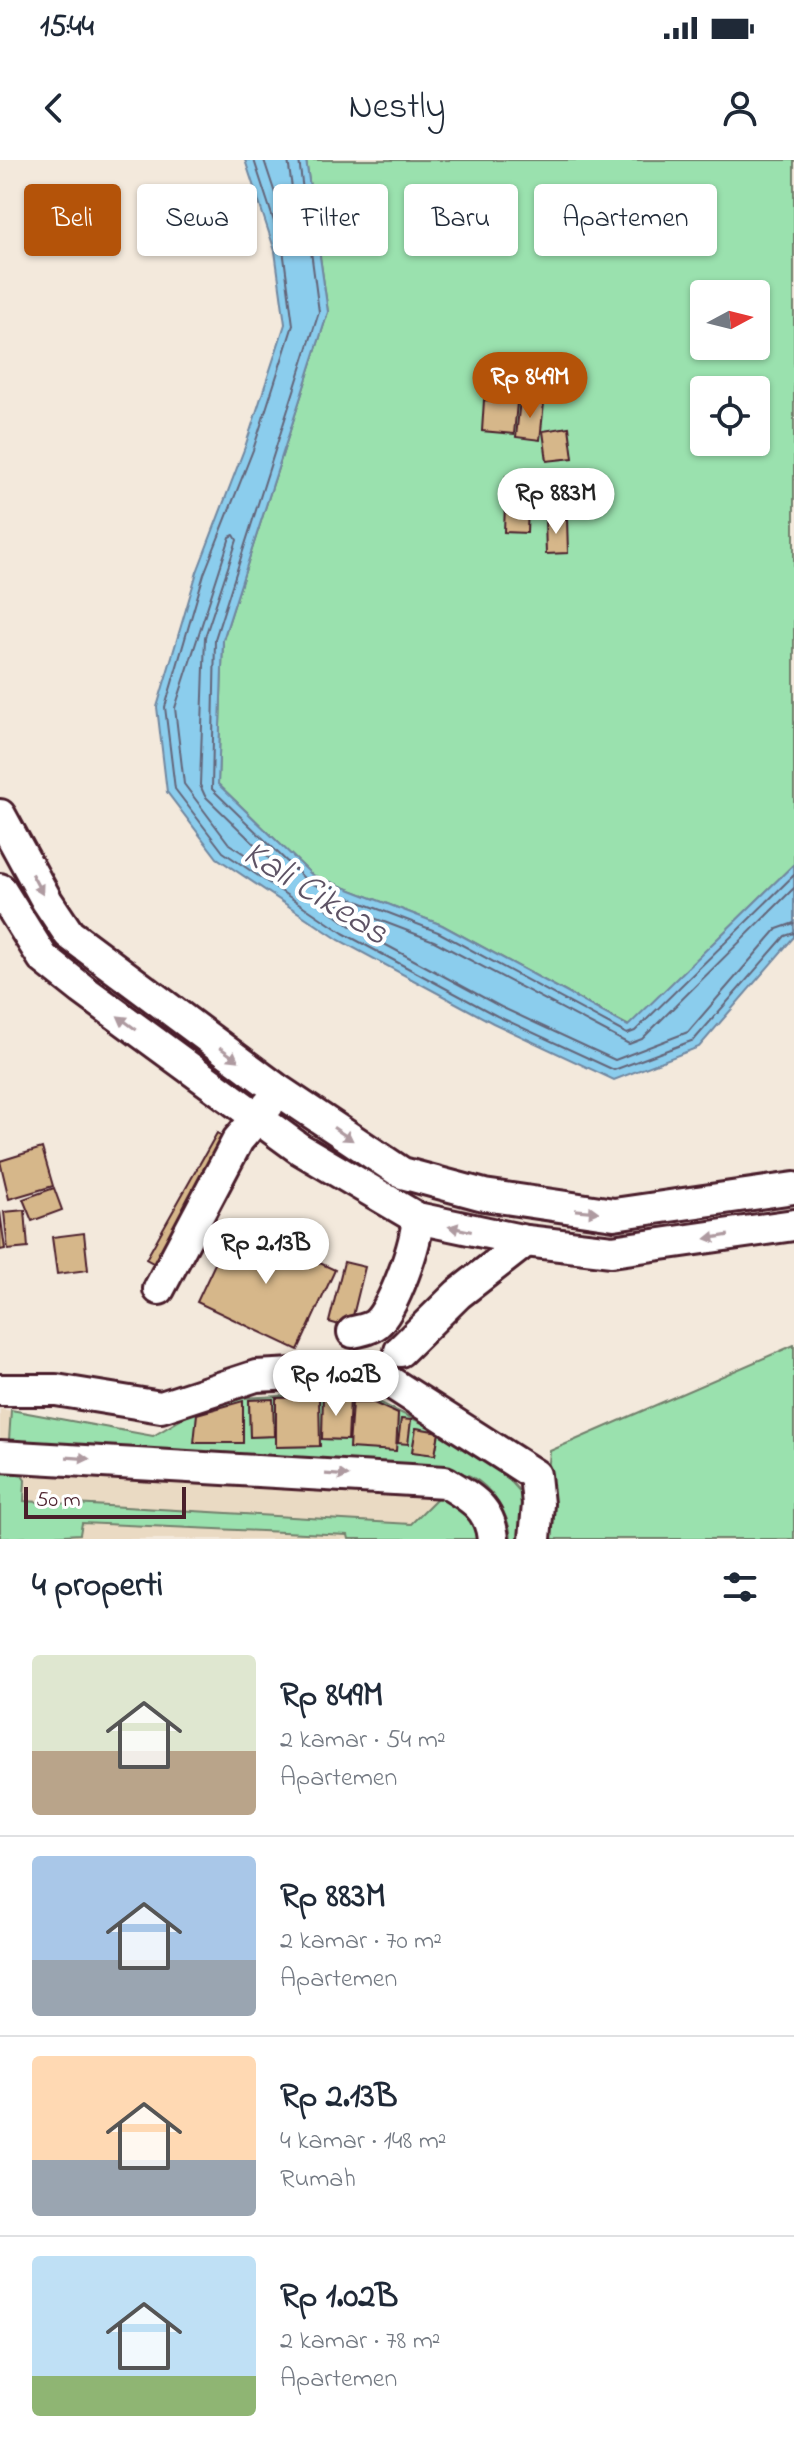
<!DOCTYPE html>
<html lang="id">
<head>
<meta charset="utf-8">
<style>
	body { margin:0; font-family:"Indie Flower",sans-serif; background:#f2f2f3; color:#1f2937; height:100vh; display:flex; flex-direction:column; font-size:30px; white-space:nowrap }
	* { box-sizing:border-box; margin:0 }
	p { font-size:26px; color:#747a83 }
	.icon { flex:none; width:44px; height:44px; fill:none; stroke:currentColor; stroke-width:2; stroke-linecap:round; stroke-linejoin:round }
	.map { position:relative; height:1379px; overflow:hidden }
	.details { display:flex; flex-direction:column; background:#fff; flex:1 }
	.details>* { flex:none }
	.top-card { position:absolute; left:24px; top:24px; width:746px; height:72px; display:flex; gap:16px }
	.needle { width:52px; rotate:83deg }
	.controls { position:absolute; left:690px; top:120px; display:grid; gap:16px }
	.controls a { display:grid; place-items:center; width:80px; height:80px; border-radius:8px; background:#fff; box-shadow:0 2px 6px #0004; font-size:40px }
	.scale { position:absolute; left:24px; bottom:20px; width:162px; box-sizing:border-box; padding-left:8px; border:4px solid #4a1f2b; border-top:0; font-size:22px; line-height:28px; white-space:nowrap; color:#4a1f2b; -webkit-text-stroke:6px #fff; paint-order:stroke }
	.price { position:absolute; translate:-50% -68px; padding:0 18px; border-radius:28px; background:#fff; color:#222; font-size:26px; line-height:52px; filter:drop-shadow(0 2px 4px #0008) }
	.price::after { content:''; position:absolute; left:50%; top:48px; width:24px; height:18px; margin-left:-12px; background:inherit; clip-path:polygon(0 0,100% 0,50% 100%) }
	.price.active { background:#b45309; color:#fff }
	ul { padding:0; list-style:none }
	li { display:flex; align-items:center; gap:24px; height:200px; padding:0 32px }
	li+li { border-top:2px solid #e0e1e3 }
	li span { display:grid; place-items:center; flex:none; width:224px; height:160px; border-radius:8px; color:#555 }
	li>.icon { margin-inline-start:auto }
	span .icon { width:96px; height:96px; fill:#fffc; stroke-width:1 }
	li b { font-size:34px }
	h2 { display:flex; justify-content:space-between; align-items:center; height:96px; padding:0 32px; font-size:34px }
	.tag { padding:0 28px; border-radius:8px; background:#fff; box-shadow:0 2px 6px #0004; font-size:28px; line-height:72px }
	.tag.active { background:#b45309; color:#fff }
	.status { display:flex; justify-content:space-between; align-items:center; height:56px; padding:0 40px; background:#fff; direction:ltr }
	.status svg { height:22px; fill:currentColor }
	header { display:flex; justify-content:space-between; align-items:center; height:104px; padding:0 32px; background:#fff; font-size:36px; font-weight:600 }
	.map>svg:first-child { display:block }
</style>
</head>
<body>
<div class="status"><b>15:44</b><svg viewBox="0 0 49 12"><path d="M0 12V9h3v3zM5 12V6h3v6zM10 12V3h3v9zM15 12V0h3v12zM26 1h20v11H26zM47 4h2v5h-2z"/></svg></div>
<header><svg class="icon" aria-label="back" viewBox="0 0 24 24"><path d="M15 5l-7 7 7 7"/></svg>Nestly<svg class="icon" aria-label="person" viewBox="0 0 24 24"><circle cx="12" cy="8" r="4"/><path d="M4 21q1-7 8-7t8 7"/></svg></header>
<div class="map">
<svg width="794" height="1379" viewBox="0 0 794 1379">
	<rect width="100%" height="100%" fill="#f3e9dc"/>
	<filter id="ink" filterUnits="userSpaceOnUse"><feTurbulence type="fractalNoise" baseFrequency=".0125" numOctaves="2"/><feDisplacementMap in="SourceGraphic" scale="16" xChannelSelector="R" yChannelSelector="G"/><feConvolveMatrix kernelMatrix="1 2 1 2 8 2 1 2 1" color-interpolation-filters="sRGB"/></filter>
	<g filter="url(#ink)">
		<path fill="#eadac3" d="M358,1232L486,1294L522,1379H0V1249L153,1276L199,1249L241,1238Z"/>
		<g fill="#9ae1ae" stroke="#72806c" stroke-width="2" fill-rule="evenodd">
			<path d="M306,0H794V704L629,866L442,765L312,715L218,624L223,480L328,152ZM704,134H756V186H704ZM704,230H756V282H704Z"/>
			<path d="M794,1185V1379H542L550,1291Z"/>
			<path d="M358,1232L486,1294L524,1336L522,1379H511C510,1356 492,1327 470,1316C462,1312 448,1311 439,1309L9,1280L11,1250L153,1276L199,1249L241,1238ZM323,1237L350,1238L348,1280L322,1279ZM276,1238H319V1286L276,1287ZM273,1239L274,1276L250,1277L249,1240ZM243,1242L242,1283H195L197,1254ZM374,1243L398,1254L396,1291L349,1287L352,1244ZM416,1268L439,1272L435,1295L412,1292Z"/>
			<path d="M16,1307L25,1320L24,1341L411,1364L440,1335L466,1345L484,1379H349L348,1375L82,1363L80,1374L0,1379V1309Z"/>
		</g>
		<path fill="#8bcded" stroke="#71879f" stroke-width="2" d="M245,0H306L328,152L223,480L218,624L312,715L442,765L628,866L794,704V777L699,887L614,920L493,863L339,780L217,698L167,632L157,547L197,412L245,287L285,164L275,91Z"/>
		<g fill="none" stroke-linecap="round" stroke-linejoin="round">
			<g stroke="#646579" stroke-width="2">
				<path d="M254,0L283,89L293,165L253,290L204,414L165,547L175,629L223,692L343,773L497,856L614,910L694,880L785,776L794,773"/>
				<path d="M264,0L292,85L296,88L300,84L288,0"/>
				<path d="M299,0L319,152L215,479L212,629L308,722L438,772L627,874L635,871L794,715"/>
				<path d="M234,375L237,380L205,477L200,625L205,636L280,709L278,716L229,684L184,624L175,548L230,377Z"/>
				<path d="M794,728L642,879L629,884L434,781L324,739L319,743L349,765L501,847L615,900L688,872L777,769L794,763"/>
			</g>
		</g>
		<g fill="#d6b78a" stroke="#4a1f2b" stroke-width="2">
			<path d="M504,206L550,210L547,239L502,235Z"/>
			<path d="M484,240L517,243L514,274L482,271Z"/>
			<path d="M520,240L544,243L540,280L516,277Z"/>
			<path d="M569,267L573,298L547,301L543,271Z"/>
			<path d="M506,316L529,317L527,373L504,372Z"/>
			<path d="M545,359H567L568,393L546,394Z"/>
			<path d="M217,973L235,984L164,1109L146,1099Z"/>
			<path d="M42,988L53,1026L9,1039L0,1001Z"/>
			<path d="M54,1028L62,1050L32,1061L23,1039Z"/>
			<path d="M25,1050L28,1088L8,1090L4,1052Z"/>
			<path d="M0,1052L5,1089L0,1090Z"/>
			<path d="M234,1063L335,1110L298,1190L197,1142Z"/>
			<path d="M84,1073L88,1110L57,1114L52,1077Z"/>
			<path d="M344,1102L365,1107L350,1168L329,1162Z"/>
			<path d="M323,1236L350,1238L348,1280L322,1279Z"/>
			<path d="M319,1237L320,1286L276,1287V1238Z"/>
			<path d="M273,1239L274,1276L250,1277L249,1240Z"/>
			<path d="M243,1241V1283H194L197,1254Z"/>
			<path d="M352,1243H374L398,1254L396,1291L349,1288Z"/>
			<path d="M401,1259L411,1260L408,1284L398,1283Z"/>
			<path d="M416,1268L439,1272L435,1295L412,1292Z"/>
		</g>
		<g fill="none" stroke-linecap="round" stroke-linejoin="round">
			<g stroke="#4a1f2b" stroke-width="36">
				<g id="minor">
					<path d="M0,655L47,741L69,774L278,930L402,1013L484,1035L614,1054L794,1028"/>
					<path d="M0,729L43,798L82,829L300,989L417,1058L526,1081L612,1091L794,1065"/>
					<path d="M159,1129L238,980L268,945"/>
					<path d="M353,1172C361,1170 370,1169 376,1164C393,1150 419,1079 417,1058"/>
					<path d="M400,1191L458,1134L526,1081"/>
					<path d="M0,1230H56L161,1247L256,1216L371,1210L535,1315L538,1344L535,1379"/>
					<path d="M0,1296L445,1322C470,1337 490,1347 493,1379"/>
				</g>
			</g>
			<use href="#minor" stroke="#fff" stroke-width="30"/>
		</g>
		<defs><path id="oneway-solid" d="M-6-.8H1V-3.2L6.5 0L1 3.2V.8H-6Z" transform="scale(2)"/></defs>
		<g fill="#ae9aa0">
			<use href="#oneway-solid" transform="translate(37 724) rotate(62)"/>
			<use href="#oneway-solid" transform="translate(127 863) rotate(-144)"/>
			<use href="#oneway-solid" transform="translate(229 894) rotate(36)"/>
			<use href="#oneway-solid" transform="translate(343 974) rotate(34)"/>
			<use href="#oneway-solid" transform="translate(587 1051) rotate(5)"/>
			<use href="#oneway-solid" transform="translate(460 1069) rotate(-168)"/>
			<use href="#oneway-solid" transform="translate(717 1077) rotate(171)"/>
			<use href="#oneway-solid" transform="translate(78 1298) rotate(4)"/>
			<use href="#oneway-solid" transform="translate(337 1315) rotate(4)"/>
		</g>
	</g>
	<g text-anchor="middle" stroke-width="8" stroke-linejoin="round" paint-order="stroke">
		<g font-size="38" font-style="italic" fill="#5e5365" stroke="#fff">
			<text transform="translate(317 731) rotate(32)" y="13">Kali Cikeas</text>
		</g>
	</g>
</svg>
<div class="controls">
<a><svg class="needle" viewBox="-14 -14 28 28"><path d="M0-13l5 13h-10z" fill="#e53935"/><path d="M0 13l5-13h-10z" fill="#747a83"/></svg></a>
<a><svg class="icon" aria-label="locate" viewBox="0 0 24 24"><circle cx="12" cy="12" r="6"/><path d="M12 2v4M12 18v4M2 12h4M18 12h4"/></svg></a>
</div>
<div class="scale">50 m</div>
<b class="price active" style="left:530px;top:260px">Rp 849M</b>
<b class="price" style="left:556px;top:376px">Rp 883M</b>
<b class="price" style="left:266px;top:1126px">Rp 2.13B</b>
<b class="price" style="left:336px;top:1258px">Rp 1.02B</b>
<div class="top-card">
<a class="tag active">Beli</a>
<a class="tag">Sewa</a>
<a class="tag">Filter</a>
<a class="tag">Baru</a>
<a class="tag">Apartemen</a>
</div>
</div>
<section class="details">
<h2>4 properti<svg class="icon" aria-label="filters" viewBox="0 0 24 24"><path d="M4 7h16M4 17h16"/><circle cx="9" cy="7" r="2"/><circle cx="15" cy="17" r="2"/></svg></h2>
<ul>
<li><span style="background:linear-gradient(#dfe7d0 60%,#b9a48a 0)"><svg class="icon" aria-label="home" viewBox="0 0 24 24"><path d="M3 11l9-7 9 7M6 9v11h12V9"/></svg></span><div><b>Rp 849M</b><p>2 kamar · 54 m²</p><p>Apartemen</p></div></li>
<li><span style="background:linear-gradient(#a9c7e8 65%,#9aa5b1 0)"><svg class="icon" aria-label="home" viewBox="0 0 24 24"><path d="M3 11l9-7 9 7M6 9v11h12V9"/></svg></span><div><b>Rp 883M</b><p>2 kamar · 70 m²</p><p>Apartemen</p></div></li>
<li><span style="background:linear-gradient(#ffd9b3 65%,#9aa5b1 0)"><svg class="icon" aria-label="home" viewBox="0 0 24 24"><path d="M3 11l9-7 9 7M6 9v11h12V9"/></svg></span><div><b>Rp 2.13B</b><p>4 kamar · 148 m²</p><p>Rumah</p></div></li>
<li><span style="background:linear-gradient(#bfe0f5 75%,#8fb573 0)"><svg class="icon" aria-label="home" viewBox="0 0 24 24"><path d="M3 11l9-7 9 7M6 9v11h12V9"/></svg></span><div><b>Rp 1.02B</b><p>2 kamar · 78 m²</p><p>Apartemen</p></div></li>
</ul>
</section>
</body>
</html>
